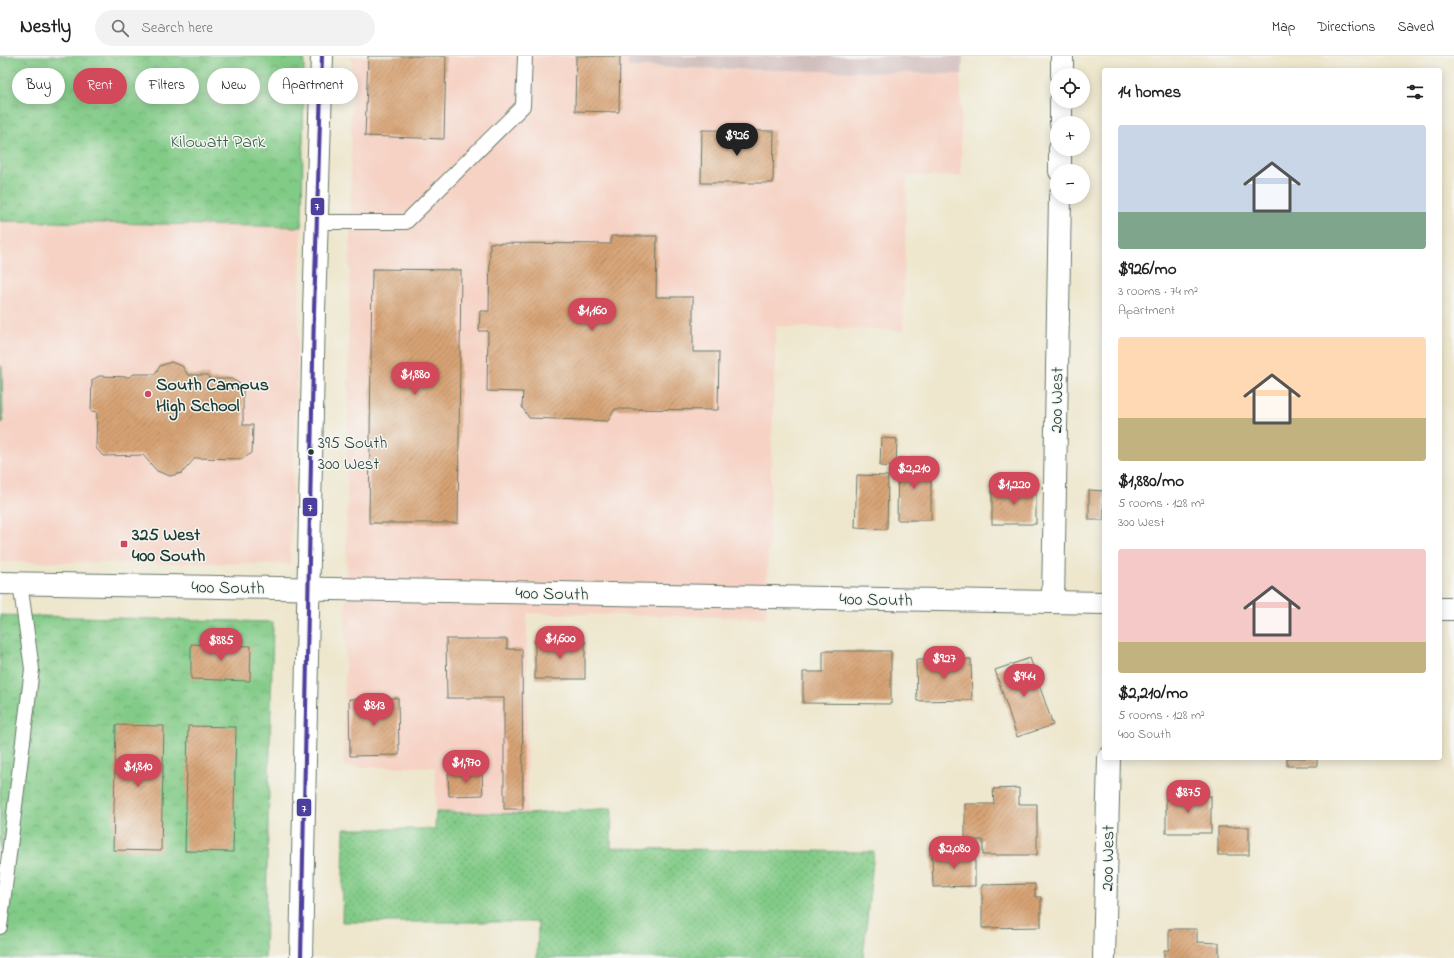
<!DOCTYPE html>
<html lang="en">
<head>
<meta charset="utf-8">
<style>
	body { margin:0; font-family:"Indie Flower",sans-serif; background:#f2f2f2; color:#222; height:100vh; display:flex; flex-direction:column; font-size:15px; white-space:nowrap }
	* { box-sizing:border-box; margin:0 }
	p { font-size:13px; color:#767676 }
	.icon { flex:none; width:22px; height:22px; fill:none; stroke:currentColor; stroke-width:2; stroke-linecap:round; stroke-linejoin:round }
	.map { position:relative; flex:1; overflow:hidden }
	.sheet { position:absolute; left:1102px; top:12px; width:340px; height:692px; display:flex; flex-direction:column; background:#fff; border-radius:4px; box-shadow:0 2px 10px #0003 }
	.sheet>* { flex:none }
	.guide { position:absolute; left:12px; top:12px; width:380px; height:36px; display:flex; gap:8px }
	.controls { position:absolute; left:1050px; top:12px; display:grid; gap:8px }
	.controls a { display:grid; place-items:center; width:40px; height:40px; border-radius:50%; background:#fff; box-shadow:0 2px 10px #0003; font-size:20px }
	.price { position:absolute; translate:-50% -34px; padding:0 9px; border-radius:14px; background:#d1495b; color:#fff; font-size:13px; line-height:26px; filter:drop-shadow(0 1px 2px #0008) }
	.price::after { content:''; position:absolute; left:50%; top:24px; width:12px; height:9px; margin-left:-6px; background:inherit; clip-path:polygon(0 0,100% 0,50% 100%) }
	.price.on { background:#222; color:#fff }
	ul { padding:0; list-style:none }
	li { display:grid; align-content:center; gap:8px; height:212px; padding:0 16px }
	li span { display:grid; place-items:center; height:124px; border-radius:4px; color:#555 }
	li>.icon { margin-inline-start:auto }
	span .icon { width:72px; height:72px; fill:#fffc; stroke-width:1 }
	li b { font-size:17px }
	h2 { display:flex; justify-content:space-between; align-items:center; height:48px; padding:0 16px; font-size:17px }
	.tag { padding:0 14px; border-radius:18px; background:#fff; box-shadow:0 2px 10px #0003; font-size:14px; line-height:36px }
	.tag.on { background:#d1495b; color:#fff }
	header { display:flex; align-items:center; gap:24px; box-sizing:border-box; height:56px; padding:0 20px; background:#fff; border-bottom:1px solid #e0e0e0 }
	header strong { font-size:19px }
	nav { display:flex; gap:22px; margin-inline-start:auto; font-size:14px }
	.search { width:280px; height:36px; background:#f2f2f2; display:flex; align-items:center; gap:10px; box-sizing:border-box; padding:0 14px; border-radius:22px; color:#767676; font-size:15px }
	.map>svg:first-child { display:block }
</style>
</head>
<body>
<header>
<strong>Nestly</strong>
<div class="search"><svg class="icon" aria-label="search" viewBox="0 0 24 24"><circle cx="10" cy="10" r="6"/><path d="M15 15l6 6"/></svg>Search here</div>
<nav><a>Map</a><a>Directions</a><a>Saved</a></nav>
</header>
<div class="map">
<svg width="1454" height="902" viewBox="0 0 1454 902">
	<defs>
		<pattern id="grass-dots" width="8" height="8" patternUnits="userSpaceOnUse"><rect width="8" height="8" fill="#82cb87"/><path d="M2 2h.1M6 6h.1" fill="none" stroke="#6aa66f" stroke-width="1.8" stroke-linecap="round"/></pattern>
		<pattern id="forest-firs" width="22" height="20" patternUnits="userSpaceOnUse"><rect width="22" height="20" fill="#69af74"/><path d="M5 1l3.5 6h-7zM16 11l3.5 6h-7z" fill="#569060"/></pattern>
		<pattern id="park-crowns" width="20" height="18" patternUnits="userSpaceOnUse"><rect width="20" height="18" fill="#82cb87"/><path d="M2 6a3 3 0 1 1 6 0M12 15a3 3 0 1 1 6 0" fill="none" stroke="#6aa66f"/></pattern>
		<pattern id="building-hatch" width="6" height="6" patternUnits="userSpaceOnUse"><rect width="6" height="6" fill="#d7a374"/><path d="M-1 1l2-2M0 6l6-6M5 7l2-2" fill="none" stroke="#ae8660"/></pattern>
	</defs>
	<rect width="100%" height="100%" fill="#f6f6f2"/>
	<filter id="ink" filterUnits="userSpaceOnUse"><feTurbulence type="fractalNoise" baseFrequency=".025" numOctaves="2"/><feDisplacementMap in="SourceGraphic" scale="8" xChannelSelector="R" yChannelSelector="G"/><feConvolveMatrix kernelMatrix="1 2 1 2 8 2 1 2 1" color-interpolation-filters="sRGB"/></filter>
	<filter id="wash" filterUnits="userSpaceOnUse"><feTurbulence type="fractalNoise" baseFrequency=".012" numOctaves="4" result="noise"/><feDisplacementMap in="SourceGraphic" scale="16" xChannelSelector="R" yChannelSelector="G"/><feGaussianBlur stdDeviation="0.9" result="paint"/><feColorMatrix in="noise" values="0 0 0 0 0 0 0 0 0 0 0 0 0 0 0 0 0 1.4 0 .05"/><feComposite in="paint" operator="in"/></filter>
	<g filter="url(#wash)">
		<rect width="100%" height="100%" fill="#eee7ce"/>
		<g fill="#f6d2c4">
			<path d="M352,0H628V12L961,17V120H907L903,275L776,270L766,562L527,557V758L436,756L435,711H344Z"/>
			<path d="M0,165L302,171L290,508L0,506Z"/>
		</g>
		<path fill="#d1bfbe" d="M628,0H963L962,18L628,11Z"/>
		<path fill="url(#grass-dots)" stroke="#50845e" d="M612,752L611,792L874,796L863,902H537L538,866H342L344,773H435L436,756L527,758Z"/>
		<path fill="url(#forest-firs)" stroke="#447654" d="M0,309L2,311L3,365L0,368Z"/>
		<g fill="url(#park-crowns)" stroke="#50845e">
			<path d="M0,0H304L302,171L0,165Z"/>
			<path d="M0,559L273,566L265,902H0Z"/>
		</g>
		<g id="blocks">
			<g fill="url(#building-hatch)">
				<path d="M368,0H446L444,83L365,80Z"/>
				<path d="M576,0H620L619,56L575,55Z"/>
				<path d="M702,74L774,75L773,127H701Z"/>
				<path d="M611,180H657L656,241H693V296H719L718,354L615,353L608,365L529,362L522,351L523,336L487,335L488,275H479L480,255H489L490,187L611,188Z"/>
				<path d="M372,213L461,214L458,467H369Z"/>
				<path d="M171,306L182,310L188,319H208L210,323H232L243,330V369H253L252,397L242,403L195,402L182,417L170,420L157,415L143,399L103,400L96,392L97,356L91,355L92,324L99,320L129,321L134,318H155L160,310Z"/>
				<path d="M881,382L897,383L896,411L880,410Z"/>
				<path d="M898,403H931V464H897Z"/>
				<path d="M857,419L888,420L887,473L855,472Z"/>
				<rect x="992" y="432" width="44" height="36"/>
				<path d="M1089,434L1104,435V464H1089Z"/>
				<path d="M446,583H507V593H522L523,753H504V642H447Z"/>
				<rect x="535" y="585" width="50" height="38"/>
				<path d="M191,588L251,590L250,625L191,623Z"/>
				<path d="M823,595H891V648L803,647V616H823Z"/>
				<path d="M1030,602L1053,669L1017,681L995,614Z"/>
				<path d="M971,603L972,644L917,645L916,604Z"/>
				<path d="M398,642L399,699L350,700L349,643Z"/>
				<path d="M116,669L164,670L161,795L113,794Z"/>
				<path d="M188,670L236,671L233,796L185,795Z"/>
				<rect x="1287" y="702" width="30" height="8"/>
				<path d="M482,715L483,739L449,740L448,717Z"/>
				<path d="M1019,732V748H1037V799H983V784H965V748H994L993,733Z"/>
				<rect x="1166" y="740" width="45" height="37"/>
				<rect x="1218" y="771" width="31" height="28"/>
				<path d="M932,797H975V830L933,831Z"/>
				<path d="M1035,828V841H1041V871L982,872V829Z"/>
				<path d="M1169,873H1197V886L1219,887V902H1164V894H1169Z"/>
			</g>
		</g>
	</g>
	<g filter="url(#ink)">
		<use href="#blocks" fill-opacity="0" stroke="#67786a" stroke-width="1"/>
		<g fill="none" stroke-linecap="round" stroke-linejoin="round">
			<g stroke="#67786a" stroke-width="16">
				<g id="lane">
					<path d="M317,166H406L523,50L525,0"/>
					<path d="M0,871L32,613L20,527"/>
				</g>
			</g>
			<g stroke="#67786a" stroke-width="24">
				<g id="street">
					<path d="M1062,19V0"/>
					<path d="M1061,67V45"/>
					<path d="M1060,115V93"/>
					<path d="M0,527L1104,547"/>
					<path d="M1053,546L1060,141"/>
					<path d="M1440,553H1454"/>
					<path d="M301,902L314,255L322,0"/>
					<path d="M1104,902L1109,702"/>
				</g>
			</g>
			<use href="#lane" stroke="#fff" stroke-width="14"/>
			<use href="#street" stroke="#fff" stroke-width="22"/>
			<g stroke="#f6f6f2" stroke-width="7">
				<path id="bus-1" d="M301,902L314,255L322,0"/>
			</g>
			<use href="#bus-1" stroke="#4d3f9e" stroke-width="4"/>
		</g>
	</g>
	<g fill="#d1495b" stroke="#f6f6f2" stroke-width="1.5">
		<circle cx="148" cy="338" r="4"/>
		<rect x="120" y="484" width="8" height="8" rx="2"/>
	</g>
	<circle fill="#1f3d34" stroke="#f6f6f2" stroke-width="1.5" cx="311" cy="396" r="3.5"/>
	<g text-anchor="middle" stroke-width="3" stroke-linejoin="round" paint-order="stroke">
		<g font-size="17" fill="#1f3d34" stroke="#f6f6f2" text-anchor="start">
			<text x="318" y="392">395 South<tspan x="318" dy="21">300 West</tspan></text>
		</g>
		<g font-size="18" fill="#386049" stroke="#f6f6f2">
			<text x="218" y="91">Kilowatt Park</text>
		</g>
		<g font-size="18" font-weight="bold" fill="#1f3d34" stroke="#f6f6f2" text-anchor="start">
			<text x="156" y="334">South Campus<tspan x="156" dy="21">High School</tspan></text>
			<text x="132" y="484">325 West<tspan x="132" dy="21">400 South</tspan></text>
		</g>
		<g font-size="18" fill="#1f3d34" stroke="#f6f6f2">
			<text transform="translate(1056 344) rotate(-89)" y="6">200 West</text>
			<text transform="translate(228 531) rotate(1)" y="6">400 South</text>
			<text transform="translate(552 537) rotate(1)" y="6">400 South</text>
			<text transform="translate(876 543) rotate(1)" y="6">400 South</text>
			<text transform="translate(1107 802) rotate(-89)" y="6">200 West</text>
		</g>
	</g>
	<g stroke="#f6f6f2" stroke-width="1.5">
		<rect x="310" y="141" width="15" height="19" rx="4" fill="#4d3f9e"/>
		<rect x="302" y="441" width="16" height="20" rx="4" fill="#4d3f9e"/>
		<rect x="296" y="742" width="16" height="19" rx="4" fill="#4d3f9e"/>
	</g>
	<g font-size="11" text-anchor="middle" font-weight="bold" fill="#fff">
		<text x="317" y="154">7</text>
		<text x="310" y="455">7</text>
		<text x="304" y="756">7</text>
	</g>
</svg>
<div class="controls">
<a><svg class="icon" aria-label="locate" viewBox="0 0 24 24"><circle cx="12" cy="12" r="6"/><path d="M12 2v4M12 18v4M2 12h4M18 12h4"/></svg></a>
<a>+</a>
<a>−</a>
</div>
<b class="price on" style="left:737px;top:101px">$926</b>
<b class="price" style="left:592px;top:276px">$1,160</b>
<b class="price" style="left:415px;top:340px">$1,880</b>
<b class="price" style="left:914px;top:434px">$2,210</b>
<b class="price" style="left:1014px;top:450px">$1,220</b>
<b class="price" style="left:560px;top:604px">$1,600</b>
<b class="price" style="left:221px;top:606px">$885</b>
<b class="price" style="left:944px;top:624px">$927</b>
<b class="price" style="left:1024px;top:642px">$944</b>
<b class="price" style="left:374px;top:671px">$813</b>
<b class="price" style="left:466px;top:728px">$1,970</b>
<b class="price" style="left:138px;top:732px">$1,810</b>
<b class="price" style="left:1188px;top:758px">$875</b>
<b class="price" style="left:954px;top:814px">$2,080</b>
<div class="guide">
<a class="tag">Buy</a>
<a class="tag on">Rent</a>
<a class="tag">Filters</a>
<a class="tag">New</a>
<a class="tag">Apartment</a>
</div>
<section class="sheet">
<h2>14 homes<svg class="icon" aria-label="filters" viewBox="0 0 24 24"><path d="M4 7h16M4 17h16"/><circle cx="9" cy="7" r="2"/><circle cx="15" cy="17" r="2"/></svg></h2>
<ul>
<li><span style="background:linear-gradient(#c9d6e8 70%,#7fa58c 0)"><svg class="icon" aria-label="home" viewBox="0 0 24 24"><path d="M3 11l9-7 9 7M6 9v11h12V9"/></svg></span><div><b>$926/mo</b><p>3 rooms · 74 m²</p><p>Apartment</p></div></li>
<li><span style="background:linear-gradient(#ffd9b3 65%,#c2b280 0)"><svg class="icon" aria-label="home" viewBox="0 0 24 24"><path d="M3 11l9-7 9 7M6 9v11h12V9"/></svg></span><div><b>$1,880/mo</b><p>5 rooms · 128 m²</p><p>300 West</p></div></li>
<li><span style="background:linear-gradient(#f6c9c9 75%,#c2b280 0)"><svg class="icon" aria-label="home" viewBox="0 0 24 24"><path d="M3 11l9-7 9 7M6 9v11h12V9"/></svg></span><div><b>$2,210/mo</b><p>5 rooms · 128 m²</p><p>400 South</p></div></li>
</ul>
</section>
</div>
</body>
</html>
